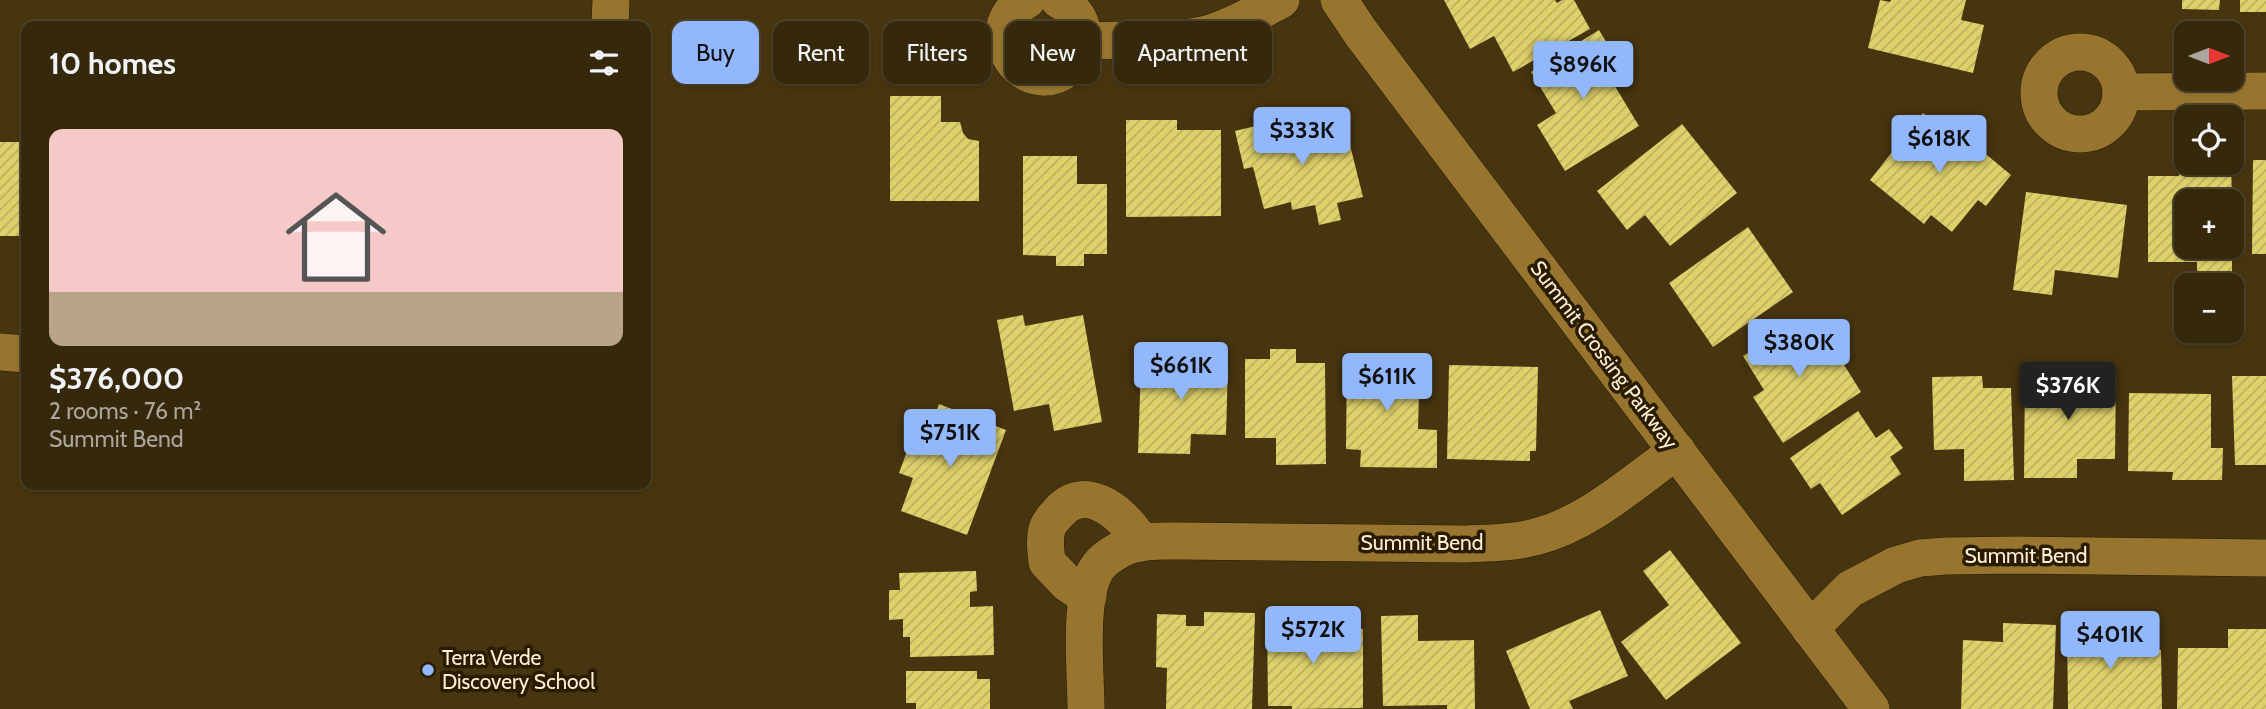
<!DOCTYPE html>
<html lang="en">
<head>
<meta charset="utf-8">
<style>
	body { margin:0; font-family:Cabin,sans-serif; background:#403419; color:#f1f3f6; height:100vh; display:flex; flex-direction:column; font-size:26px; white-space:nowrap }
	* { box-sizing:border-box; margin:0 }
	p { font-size:23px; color:#aaa69d }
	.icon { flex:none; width:38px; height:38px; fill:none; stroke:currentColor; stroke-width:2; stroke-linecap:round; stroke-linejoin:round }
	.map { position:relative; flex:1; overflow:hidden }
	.details { position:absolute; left:21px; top:21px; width:630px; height:469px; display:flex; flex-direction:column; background:#35280b; border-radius:14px; box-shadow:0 2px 5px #0004,0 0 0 2px #4f442c }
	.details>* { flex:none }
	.top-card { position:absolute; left:672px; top:21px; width:665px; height:63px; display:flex; gap:14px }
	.needle { width:46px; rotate:90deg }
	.tools { position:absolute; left:2174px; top:21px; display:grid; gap:14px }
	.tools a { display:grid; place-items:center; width:70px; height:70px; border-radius:14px; background:#35280b; box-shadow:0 2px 5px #0004,0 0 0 2px #4f442c; font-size:35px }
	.price { position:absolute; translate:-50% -60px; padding:0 16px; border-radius:7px; background:#92b7fd; color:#111; font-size:23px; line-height:46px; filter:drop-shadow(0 2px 4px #0008) }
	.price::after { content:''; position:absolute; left:50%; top:42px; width:21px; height:16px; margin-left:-10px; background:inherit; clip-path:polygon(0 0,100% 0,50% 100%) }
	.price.active { background:#222; color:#fff }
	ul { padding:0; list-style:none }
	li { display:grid; align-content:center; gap:14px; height:371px; padding:0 28px }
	li span { display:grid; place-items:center; height:217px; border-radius:14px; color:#555 }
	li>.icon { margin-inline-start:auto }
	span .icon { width:126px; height:126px; fill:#fffc; stroke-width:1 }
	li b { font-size:30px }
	h2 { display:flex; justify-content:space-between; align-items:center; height:84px; padding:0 28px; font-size:30px }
	.chip { padding:0 24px; border-radius:14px; background:#35280b; box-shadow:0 2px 5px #0004,0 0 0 2px #4f442c; font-size:24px; line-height:63px }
	.chip.active { background:#92b7fd; color:#111 }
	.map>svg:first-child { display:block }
</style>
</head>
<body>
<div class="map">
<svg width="2266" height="709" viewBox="0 0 2266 709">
	<defs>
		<pattern id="building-hatch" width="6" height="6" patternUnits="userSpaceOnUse" patternTransform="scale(1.75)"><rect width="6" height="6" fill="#ded16a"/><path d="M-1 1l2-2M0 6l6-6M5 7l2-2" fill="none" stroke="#baaf60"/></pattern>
	</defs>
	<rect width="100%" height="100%" fill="#47350f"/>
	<g fill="url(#building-hatch)">
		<path d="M1444,0H1555L1557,3L1562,0H1574L1590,29L1513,72L1494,36L1470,49Z"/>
		<path d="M1880,0L1890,2L1891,0H1966L1961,20L1984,25L1973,73L1868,48Z"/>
		<path d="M2182,0H2220L2219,10L2182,9Z"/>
		<rect x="2240" y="0" width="26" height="12"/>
		<path d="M1599,30L1623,70L1610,78L1639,126L1565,171L1537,125L1556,113L1531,72Z"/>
		<path d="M890,96H941V122H960L963,133L968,139L979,141V201H890Z"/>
		<path d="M1923,113L1970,151L1975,145L2011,175L1986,206L1978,200L1952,232L1931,215L1924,224L1870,180Z"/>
		<path d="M1343,117L1363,197L1337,203L1341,220L1319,225L1315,205L1292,210L1291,202L1264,209L1253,167L1244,169L1235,131L1285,119L1291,142L1316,136L1313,124Z"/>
		<path d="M1126,120H1177V130H1221V216L1126,217Z"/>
		<path d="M1682,124L1737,193L1670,246L1645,215L1627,230L1597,191Z"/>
		<rect x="0" y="142" width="26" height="94"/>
		<path d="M1023,156H1077V184H1107V254H1084V266H1056V256L1023,255Z"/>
		<path d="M2179,160H2186V163H2231L2232,201H2186V247H2232V272L2197,273V262H2148V176H2179Z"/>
		<path d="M2253,160H2266V254H2252Z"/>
		<path d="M2026,192L2127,205L2118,278L2055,270L2052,295L2013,290Z"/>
		<path d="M1748,227L1793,292L1713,347L1669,283Z"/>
		<path d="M1023,315L1025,326L1083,315L1102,422L1054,431L1049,404L1014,411L997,320Z"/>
		<path d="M1802,319L1812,334L1821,328L1861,392L1783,443L1753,397L1764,390L1743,356Z"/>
		<path d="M1162,349L1206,350L1205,365L1228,366L1226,435L1191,434L1190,454L1138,453L1141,365H1161Z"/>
		<path d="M1270,349H1296V363H1325L1326,464L1276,465V438H1245V359H1270Z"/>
		<path d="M1347,354L1420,356L1418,429L1437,430V468L1360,467L1361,450L1346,449Z"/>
		<path d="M1449,365L1538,367L1536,451H1530V461L1447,459Z"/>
		<path d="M2025,374H2116L2115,459H2077V478H2024Z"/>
		<path d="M1982,376L1983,388H2011L2014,480L1964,481V449L1934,450L1932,377Z"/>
		<path d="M2232,376H2266V465H2235Z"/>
		<path d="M2129,393L2211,394V448H2223L2222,480H2172L2173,472L2128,471Z"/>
		<path d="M939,404L1006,430L967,535L901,511L913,478L899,473L915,430L927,435Z"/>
		<path d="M1858,411L1876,438L1889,429L1903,448L1890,457L1901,474L1842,515L1820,483L1811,489L1790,458Z"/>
		<path d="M1670,550L1741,643L1666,700L1621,642L1669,605L1643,571Z"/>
		<path d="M976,571L977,591L970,592V607L993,606L994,655L910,657V637H903V619L889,620V590H900L899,573Z"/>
		<path d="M1600,610L1628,676L1569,701L1573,709H1530L1506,651Z"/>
		<path d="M1204,612L1255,613L1252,709H1166L1167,668L1156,667L1157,614L1186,615V626H1204Z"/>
		<path d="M1267,615H1311V631H1330L1331,648H1342V630L1363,629V708L1292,709V706H1268Z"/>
		<path d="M1418,615V641L1474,640L1475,709H1447V705L1383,706L1381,616Z"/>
		<path d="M2003,623L2056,625L2053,709H1961L1963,640L2003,642Z"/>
		<path d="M2119,624V650H2161L2162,709H2068L2067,625Z"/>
		<path d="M2228,629H2266V709H2177L2178,648H2228Z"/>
		<path d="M906,671H977V679H990V709H916V703H906Z"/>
	</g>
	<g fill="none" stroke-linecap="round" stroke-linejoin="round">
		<g stroke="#281d07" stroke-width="38">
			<g id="street">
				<path d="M1027,0C973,29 1025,104 1069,67C1076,61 1083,49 1083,39C1083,21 1074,9 1059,0"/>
				<path d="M1339,0L1361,33L1871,709"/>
				<path d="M610,26L611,0"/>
				<path d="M1083,41C1122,39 1170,43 1207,34C1233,27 1257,12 1281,0"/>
				<circle cx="2080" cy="93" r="41"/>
				<path d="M2121,92L2266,91"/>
				<path d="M0,352L26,354"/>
				<path d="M1088,597L1067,583L1047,562C1046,552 1044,539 1047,529C1049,523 1055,516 1059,512C1087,480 1127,517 1141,543"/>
				<path d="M1810,629L1850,589L1896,565L1920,558L1946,556L2019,555L2266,558"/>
				<path d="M1086,709C1086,673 1078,600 1096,570C1102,559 1119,549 1131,545C1145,540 1164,541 1179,541L1466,544C1489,543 1513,543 1535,537C1588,524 1633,482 1677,451"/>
			</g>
		</g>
		<use href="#street" stroke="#97752f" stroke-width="37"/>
	</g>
	<circle fill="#92b7fd" stroke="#2a1c01" stroke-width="2.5" cx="428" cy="670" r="7"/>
	<g text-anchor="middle" stroke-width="7" stroke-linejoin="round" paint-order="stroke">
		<g font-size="21" fill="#feefd4" stroke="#2a1c01">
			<text transform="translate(1604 355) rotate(53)" y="7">Summit Crossing Parkway</text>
			<text x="1422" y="550">Summit Bend</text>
			<text x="2026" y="563">Summit Bend</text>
		</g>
		<g font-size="21" fill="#feefd4" stroke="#2a1c01" text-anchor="start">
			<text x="442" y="665">Terra Verde<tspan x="442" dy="24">Discovery School</tspan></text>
		</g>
	</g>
</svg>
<div class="tools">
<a><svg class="needle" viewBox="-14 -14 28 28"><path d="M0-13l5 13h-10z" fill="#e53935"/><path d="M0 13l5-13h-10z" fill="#aaa69d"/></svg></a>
<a><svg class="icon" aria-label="locate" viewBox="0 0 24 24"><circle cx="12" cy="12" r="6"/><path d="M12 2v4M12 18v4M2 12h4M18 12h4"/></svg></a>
<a>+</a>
<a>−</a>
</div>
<b class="price" style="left:1583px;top:101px">$896K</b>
<b class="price" style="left:1302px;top:167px">$333K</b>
<b class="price" style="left:1939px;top:175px">$618K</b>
<b class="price" style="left:1799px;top:379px">$380K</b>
<b class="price" style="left:1181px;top:402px">$661K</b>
<b class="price" style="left:1387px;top:413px">$611K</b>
<b class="price active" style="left:2068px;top:422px">$376K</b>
<b class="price" style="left:950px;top:469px">$751K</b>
<b class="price" style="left:1313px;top:666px">$572K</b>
<b class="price" style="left:2110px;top:671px">$401K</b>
<div class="top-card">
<a class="chip active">Buy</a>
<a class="chip">Rent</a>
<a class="chip">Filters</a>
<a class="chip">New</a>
<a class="chip">Apartment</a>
</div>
<section class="details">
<h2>10 homes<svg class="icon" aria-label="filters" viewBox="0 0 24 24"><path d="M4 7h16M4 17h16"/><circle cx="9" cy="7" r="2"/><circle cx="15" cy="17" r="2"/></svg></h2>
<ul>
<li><span style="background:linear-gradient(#f6c9c9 75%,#b9a48a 0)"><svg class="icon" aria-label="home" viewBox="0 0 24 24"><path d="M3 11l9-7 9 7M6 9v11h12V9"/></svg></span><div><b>$376,000</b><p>2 rooms · 76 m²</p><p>Summit Bend</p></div></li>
</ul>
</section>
</div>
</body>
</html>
